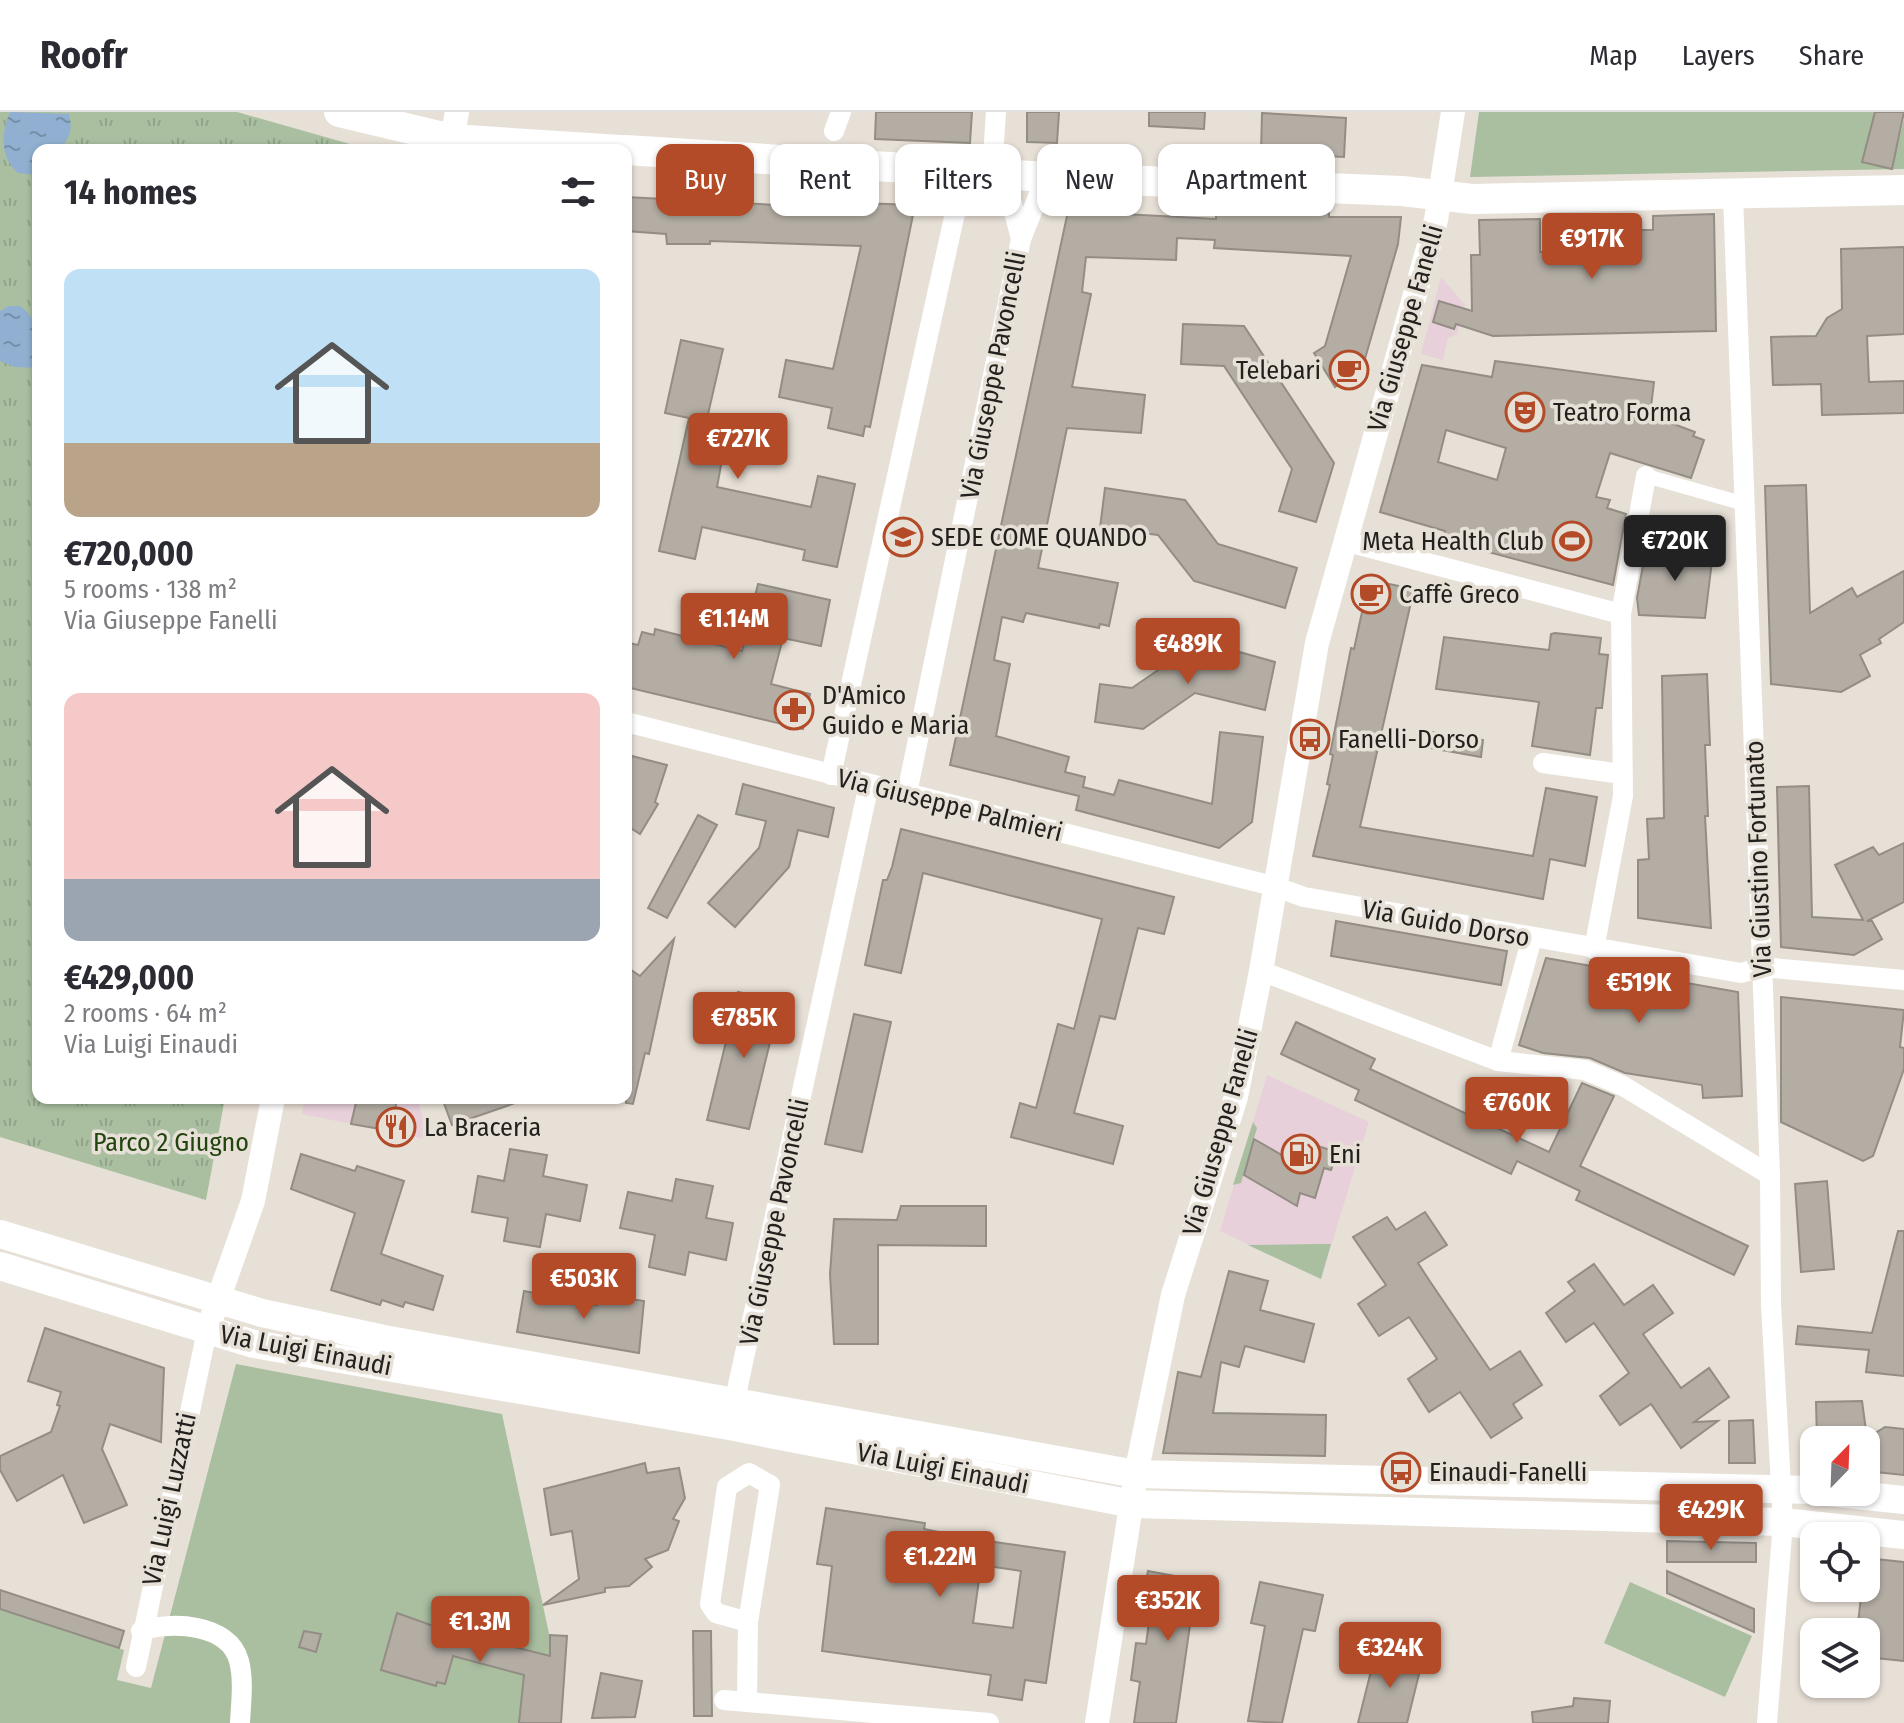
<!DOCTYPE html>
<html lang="en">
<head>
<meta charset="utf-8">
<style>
	body { margin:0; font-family:"Fira Sans Condensed",sans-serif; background:#f2f2f3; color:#2b2b33; height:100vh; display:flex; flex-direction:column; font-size:30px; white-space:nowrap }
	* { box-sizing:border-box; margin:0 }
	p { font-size:26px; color:#7c7c81 }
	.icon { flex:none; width:44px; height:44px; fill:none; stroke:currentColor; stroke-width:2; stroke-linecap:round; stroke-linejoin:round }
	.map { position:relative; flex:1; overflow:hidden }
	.details { position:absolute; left:32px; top:32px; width:600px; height:960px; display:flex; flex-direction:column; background:#fff; border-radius:16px; box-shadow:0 2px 6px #0004 }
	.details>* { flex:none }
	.guide { position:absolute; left:656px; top:32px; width:760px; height:72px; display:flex; gap:16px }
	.needle { width:52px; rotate:23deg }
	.buttons { position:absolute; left:1800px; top:1314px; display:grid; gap:16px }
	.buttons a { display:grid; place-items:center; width:80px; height:80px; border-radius:16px; background:#fff; box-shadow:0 2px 6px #0004; font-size:40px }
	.price { position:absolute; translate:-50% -68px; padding:0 18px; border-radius:8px; background:#b34b28; color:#fff; font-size:26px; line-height:52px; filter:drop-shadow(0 2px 4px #0008) }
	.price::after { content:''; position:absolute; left:50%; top:48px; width:24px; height:18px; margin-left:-12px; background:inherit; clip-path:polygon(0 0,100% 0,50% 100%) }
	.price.current { background:#222; color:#fff }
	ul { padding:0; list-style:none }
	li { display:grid; align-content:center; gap:16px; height:424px; padding:0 32px }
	li span { display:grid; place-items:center; height:248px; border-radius:16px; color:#555 }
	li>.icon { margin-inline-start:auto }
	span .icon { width:144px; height:144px; fill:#fffc; stroke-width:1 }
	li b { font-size:34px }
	h2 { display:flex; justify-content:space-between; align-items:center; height:96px; padding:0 32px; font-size:34px }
	.pill { padding:0 28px; border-radius:16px; background:#fff; box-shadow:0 2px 6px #0004; font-size:28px; line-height:72px }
	.pill.current { background:#b34b28; color:#fff }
	header { display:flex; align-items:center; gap:48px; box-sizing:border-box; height:112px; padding:0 40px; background:#fff; border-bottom:2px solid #e1e1e2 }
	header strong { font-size:38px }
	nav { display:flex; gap:44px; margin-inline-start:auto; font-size:28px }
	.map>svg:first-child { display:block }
</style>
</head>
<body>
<header>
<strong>Roofr</strong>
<nav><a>Map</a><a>Layers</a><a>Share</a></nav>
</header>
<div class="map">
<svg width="1904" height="1611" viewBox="0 0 1904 1611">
	<defs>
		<pattern id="park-tufts" width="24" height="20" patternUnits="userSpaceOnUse" patternTransform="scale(2)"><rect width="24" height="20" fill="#a9bfa0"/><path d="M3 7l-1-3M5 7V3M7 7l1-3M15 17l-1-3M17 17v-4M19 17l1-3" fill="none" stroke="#91a489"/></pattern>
		<pattern id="water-ripples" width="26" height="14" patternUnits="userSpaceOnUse" patternTransform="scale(2)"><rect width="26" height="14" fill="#91b0d1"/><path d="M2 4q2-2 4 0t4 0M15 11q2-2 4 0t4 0" fill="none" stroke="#768fa9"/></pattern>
	</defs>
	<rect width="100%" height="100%" fill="#e7e0d7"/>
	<g fill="#e8d0da">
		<path d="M1441,165L1465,193L1457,222L1448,226L1443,248L1421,242Z"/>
		<path d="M1267,963L1369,1010L1321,1167L1220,1119Z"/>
		<path d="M305,986H417L430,1028L302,1002Z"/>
	</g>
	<g fill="#a9bfa0">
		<path d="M1479,0H1875L1863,50L1892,57L1904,7V57L1470,65Z"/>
		<path d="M1253,1010L1257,1016L1241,1071L1233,1073Z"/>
		<path d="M1318,1132H1331L1321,1167L1248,1133Z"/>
		<path d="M236,1252L502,1302L554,1545L544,1611H0V1497L124,1538L117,1568L151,1576Z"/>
		<path d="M1630,1470L1752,1524L1725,1585L1604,1531Z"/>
	</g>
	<path fill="url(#park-tufts)" d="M0,0H237L371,38H38V986H225L206,1088L0,1025Z"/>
	<g fill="url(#water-ripples)">
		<path d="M10,0L69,2C73,17 70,27 59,38H38L36,63L18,61C0,46 1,21 10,0Z"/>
		<path d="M9,194H20C41,208 38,234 38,256L15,255L0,249V199Z"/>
	</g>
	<g fill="#b3ada4" stroke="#938d85" stroke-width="2" fill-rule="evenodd">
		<path d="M876,0H972L970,31L875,27Z"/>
		<path d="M1027,0H1059L1057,31L1027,30Z"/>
		<path d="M1149,0H1205L1204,17L1149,14Z"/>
		<path d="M1875,0H1904L1892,57L1862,50Z"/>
		<path d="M1262,1L1346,6L1344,45L1261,41Z"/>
		<path d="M626,85L777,93V88L915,93L870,315L865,314L863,324L828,316L832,296L779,285L786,248L833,257L861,134L710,129V132H667L666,122L626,119Z"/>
		<path d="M1216,95L1329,101V105H1401L1398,132L1362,257L1335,275L1314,241L1325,234L1351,144L1214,136L1215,128L1177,126L1176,148L1086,145L1082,180L1091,182L1072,275L1145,283L1141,321L1067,316L1038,456L1118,471L1109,514L1100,512L1099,516L1026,501L1023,510L1002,505L994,548L1010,552L996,624L1069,645L1065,660L1085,665L1083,675L1114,683L1119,668L1212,692L1220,620L1263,625L1252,710L1219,736L1076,698L1079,684L950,653L1068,99L1216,107Z"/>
		<path d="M1714,102L1716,219L1493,224L1456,212L1454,217L1433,210L1439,189L1472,199L1471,143H1480L1479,108L1540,107V140L1580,139V122H1612L1613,125L1625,118H1653V104Z"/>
		<path d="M1904,135V222L1867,224L1869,270L1904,269V301L1822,303L1821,272L1773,273L1771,225L1816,224L1827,206L1842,197L1841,137Z"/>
		<path d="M1183,212L1244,214L1334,351L1316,410L1279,399L1292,357L1224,254L1181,252Z"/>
		<path d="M681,228L723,237L706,311L728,315L717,375L811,395L818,364L855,372L837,455L803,448L805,438L702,415L695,447L659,439L689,306L665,301Z"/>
		<path d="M1495,249L1654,270L1650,303L1695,320L1693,324L1704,328L1691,366L1610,341L1596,385L1610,388L1607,396L1626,402L1613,473L1443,428L1445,419L1380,400L1422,253L1492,265ZM1446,318L1506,336L1497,368L1438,350Z"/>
		<path d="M1806,373L1810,501L1852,476L1857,485L1904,459V510L1879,527L1881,531L1860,543L1870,564L1841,580L1771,572L1765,374Z"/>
		<path d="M1105,376L1185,388L1218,432L1297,456L1285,496L1194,469L1158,423L1100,416Z"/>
		<path d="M1660,433L1698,436V440L1713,441L1705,506L1639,503L1637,486L1646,437L1660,439Z"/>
		<path d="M1369,468L1414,477L1360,715L1533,744L1546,676L1597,685L1585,754L1550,747L1543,787L1313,744L1330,673L1327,672L1333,643L1330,642L1351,536L1354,537Z"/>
		<path d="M758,472L830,488L821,534L783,526L771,572L810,582L803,617L626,575V541L629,531L638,533L642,520L654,523L655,517L742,539Z"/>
		<path d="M1555,521L1601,526L1599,542L1608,543L1602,596H1596L1590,643L1532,634L1539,590L1436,577L1444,525L1549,538L1551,522Z"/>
		<path d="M1200,529L1275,550L1265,598L1195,581L1143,617L1095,610L1100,572L1132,576Z"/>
		<path d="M1707,562L1710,633H1705L1708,704H1705L1711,816L1638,806V748L1649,747L1647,707L1664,706L1662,564Z"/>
		<path d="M1432,620L1483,628L1481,645L1430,636Z"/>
		<path d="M632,644L667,653L655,690L658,692L640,722L626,713V666Z"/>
		<path d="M743,672L834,696L828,725L798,718L789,755L735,815L708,791L759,736L766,709L736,702Z"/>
		<path d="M1809,674L1812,805L1863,808L1835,753L1873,735L1879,743L1904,731V790L1867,809H1872L1882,827L1854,843L1781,835L1777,675Z"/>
		<path d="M698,703L717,713L667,806L648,796Z"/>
		<path d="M901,717L1174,785L1164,822L1138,816L1115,907L1100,904L1074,1001L1123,1014L1113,1052L1011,1025L1020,991L1036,996L1058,912L1074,917L1102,807L923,761L901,861L865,853L883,768H887L892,755Z"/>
		<path d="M1336,809L1507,839L1501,873L1331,844Z"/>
		<path d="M674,827L649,942L645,941L633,992L626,991V881L631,858L640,864Z"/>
		<path d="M1546,846L1738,880L1742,984L1703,986L1702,973L1625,961L1590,946L1543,941L1519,933Z"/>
		<path d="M738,880L780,889L749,1017L707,1008Z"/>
		<path d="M1781,885L1904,898L1900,935L1904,936V957L1873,1044L1863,1049L1781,1010Z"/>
		<path d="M854,902L891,910L862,1040L825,1032Z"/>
		<path d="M1296,910L1375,947L1370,957L1549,1040L1582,971L1614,984L1580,1054L1748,1134L1734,1163L1576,1088L1580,1079L1517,1049L1511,1062L1355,988L1359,978L1281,942Z"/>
		<path d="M357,986H397L392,1019L351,1012Z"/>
		<path d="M442,986H520L521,989L452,1013Z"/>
		<path d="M1254,1027L1304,1056L1311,1032L1337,1040L1331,1058L1324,1056L1315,1086L1300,1081L1297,1094L1244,1063Z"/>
		<path d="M510,1037L547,1043L543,1064L587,1073L580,1109L546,1102L540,1135L504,1129L508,1106L472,1100L478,1064L504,1069Z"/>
		<path d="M301,1042L355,1059L357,1054L404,1069L381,1142L443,1164L433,1198L405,1190L403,1195L382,1188L380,1193L331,1178L355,1101L291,1077Z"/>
		<path d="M676,1067L713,1074L706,1106L733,1111L726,1148L689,1140L685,1163L649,1155L655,1123L620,1116L628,1080L672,1089Z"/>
		<path d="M1827,1069L1834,1157L1801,1160L1795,1072Z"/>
		<path d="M901,1094H986V1134L878,1133V1232H834L830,1162L834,1107L897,1108Z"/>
		<path d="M1425,1100L1447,1133L1418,1151L1429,1168L1490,1258L1520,1239L1542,1273L1513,1292L1522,1306L1491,1326L1460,1280L1429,1300L1408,1267L1437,1247L1409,1205L1379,1224L1358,1192L1386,1173L1353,1125L1387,1105L1396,1118Z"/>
		<path d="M1898,1119H1904V1264L1866,1260L1869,1238L1796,1232L1798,1214L1872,1221Z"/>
		<path d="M1594,1152L1624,1193L1653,1173L1673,1201L1643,1222L1681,1276L1709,1256L1729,1285L1694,1310L1718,1309L1681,1336L1651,1292L1620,1313L1600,1284L1629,1261L1594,1211L1566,1230L1546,1201L1575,1179L1568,1170Z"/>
		<path d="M1229,1159L1268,1169L1260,1198L1314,1212L1304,1250L1245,1234L1239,1255L1221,1250L1213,1301L1326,1303L1325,1344L1163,1341L1178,1260L1201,1265Z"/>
		<path d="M524,1179L597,1193L601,1182L644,1189L639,1241L517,1220Z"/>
		<path d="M45,1216L164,1256L161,1330L110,1312L102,1337L127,1393L84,1411L63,1363L17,1389L0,1358V1344L51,1320L60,1294L57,1293L61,1280L28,1269Z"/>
		<path d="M1862,1289L1867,1326L1885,1315L1904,1317V1363L1866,1359V1328H1817L1816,1290Z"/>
		<path d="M1753,1308L1755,1351H1729V1309Z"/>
		<path d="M645,1351L647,1361L679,1356L685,1386L673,1407L679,1409L668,1438L645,1447L652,1455L629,1474L605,1476V1480L543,1493L579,1467L572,1419L551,1423L544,1377Z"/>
		<path d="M826,1396L925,1411L924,1417L973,1427L1065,1440L1046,1571L1025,1568L1022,1588L988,1583L991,1563L822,1539L832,1454L817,1452ZM981,1453L1021,1459L1013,1516L973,1511Z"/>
		<path d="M1667,1429L1756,1431V1450H1667Z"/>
		<path d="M1866,1446L1904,1450V1549L1866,1545V1520H1857L1862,1476H1866Z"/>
		<path d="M1148,1459L1218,1472L1214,1509L1191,1506L1176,1611H1134L1140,1570L1131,1568L1136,1531L1146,1532L1153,1481L1144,1480Z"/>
		<path d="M1667,1459L1754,1497V1520L1667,1481Z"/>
		<path d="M1260,1470L1323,1483L1315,1519L1303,1517L1282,1611L1248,1609L1265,1514L1251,1511Z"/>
		<path d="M0,1478L124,1519L119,1536L0,1497Z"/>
		<path d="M397,1501L439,1516L550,1544V1523L567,1524L561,1611H519L524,1563L453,1544L445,1572L437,1570L436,1574L381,1558Z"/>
		<path d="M304,1519L321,1522L316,1540L299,1535Z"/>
		<path d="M693,1519H711L712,1604H694Z"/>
		<path d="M1376,1539L1422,1550L1407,1611H1358Z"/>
		<path d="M601,1561L642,1569L635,1605L592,1606Z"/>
		<path d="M1574,1586L1610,1589L1608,1611H1533L1532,1600L1573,1594Z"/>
	</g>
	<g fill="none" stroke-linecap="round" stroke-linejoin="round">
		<path stroke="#fff" stroke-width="14" d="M1646,364L1745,392"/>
		<g stroke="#fff" stroke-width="20">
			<path d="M996,0L992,60L1012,92L1021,127"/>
			<path d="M834,19L841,0"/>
			<path d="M1733,84L1770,1063L1771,1192L1783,1410L1767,1611"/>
			<path d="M955,101L992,60"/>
			<path d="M1344,429L1621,502"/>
			<path d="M626,610L1273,774L1304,785L1741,861L1762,855L1904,868"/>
			<path d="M1543,651L1622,662"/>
			<path d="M831,663L955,101L941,58"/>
			<path d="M907,681L1021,127L1046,65"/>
			<path d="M1594,837L1623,684L1621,502L1646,364"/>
			<path d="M1261,859L1498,949L1585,958L1623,974L1770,1063"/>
			<path d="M1498,949L1532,826"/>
			<path d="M732,1301L869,672"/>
			<path d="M141,1519C170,1509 229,1511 239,1549C244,1568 241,1591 240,1611"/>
			<path d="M136,1555L207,1219"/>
			<path d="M724,1588L989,1611"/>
			<path d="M747,1590L748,1510L770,1373L749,1361L727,1375L710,1492L716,1501L748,1510"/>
		</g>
		<g stroke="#fff" stroke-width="24">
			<path d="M450,38L457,0"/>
			<path d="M207,1219L253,1089L273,986"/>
			<path d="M1097,1611L1136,1362L1173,1183L1236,985L1261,859L1317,531L1436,108L1453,0"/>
		</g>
		<g stroke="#fff" stroke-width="28">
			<path d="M0,1122L262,1201L384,1227L1136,1362L1814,1378"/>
			<path d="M0,1154L254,1232L729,1314L1133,1392L1783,1410L1904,1423"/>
			<path d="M1829,1380L1904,1388"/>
		</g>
		<g stroke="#fff" stroke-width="30">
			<path d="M339,0L452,27L620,38"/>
			<path d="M626,38L1046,65L1402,79L1472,87L1904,78"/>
		</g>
	</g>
	<defs>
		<g id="cafe-ring" transform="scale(2)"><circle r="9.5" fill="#e7e0d7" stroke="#b34b28" stroke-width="1.5"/><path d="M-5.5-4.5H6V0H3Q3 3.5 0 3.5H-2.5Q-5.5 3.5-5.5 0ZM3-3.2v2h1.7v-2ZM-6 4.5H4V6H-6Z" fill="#b34b28"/></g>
		<g id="theatre-ring" transform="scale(2)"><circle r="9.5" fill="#e7e0d7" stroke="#b34b28" stroke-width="1.5"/><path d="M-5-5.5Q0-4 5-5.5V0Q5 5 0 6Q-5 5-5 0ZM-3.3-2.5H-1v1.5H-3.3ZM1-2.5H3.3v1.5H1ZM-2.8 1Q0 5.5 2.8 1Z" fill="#b34b28"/></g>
		<g id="university-ring" transform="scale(2)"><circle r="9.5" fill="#e7e0d7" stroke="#b34b28" stroke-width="1.5"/><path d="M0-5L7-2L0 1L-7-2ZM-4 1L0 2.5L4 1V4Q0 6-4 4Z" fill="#b34b28"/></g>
		<g id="stadium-ring" transform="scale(2)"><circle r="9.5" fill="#e7e0d7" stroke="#b34b28" stroke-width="1.5"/><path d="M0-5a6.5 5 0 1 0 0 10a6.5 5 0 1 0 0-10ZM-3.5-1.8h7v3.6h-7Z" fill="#b34b28"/></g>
		<g id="pharmacy-ring" transform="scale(2)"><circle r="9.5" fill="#e7e0d7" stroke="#b34b28" stroke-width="1.5"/><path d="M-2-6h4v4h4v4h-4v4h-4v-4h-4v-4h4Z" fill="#b34b28"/></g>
		<g id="bus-ring" transform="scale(2)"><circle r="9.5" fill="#e7e0d7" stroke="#b34b28" stroke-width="1.5"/><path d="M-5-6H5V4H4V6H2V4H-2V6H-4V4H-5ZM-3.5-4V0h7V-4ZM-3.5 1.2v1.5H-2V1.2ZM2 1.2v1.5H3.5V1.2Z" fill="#b34b28"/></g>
		<g id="restaurant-ring" transform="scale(2)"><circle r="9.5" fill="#e7e0d7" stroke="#b34b28" stroke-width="1.5"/><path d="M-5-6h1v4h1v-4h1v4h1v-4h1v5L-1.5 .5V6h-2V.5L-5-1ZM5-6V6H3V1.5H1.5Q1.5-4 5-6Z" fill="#b34b28"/></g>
		<g id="fuel-ring" transform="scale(2)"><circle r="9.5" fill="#e7e0d7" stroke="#b34b28" stroke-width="1.5"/><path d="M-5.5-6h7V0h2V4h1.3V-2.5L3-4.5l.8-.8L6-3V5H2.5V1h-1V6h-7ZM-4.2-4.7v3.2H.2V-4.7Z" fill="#b34b28"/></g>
	</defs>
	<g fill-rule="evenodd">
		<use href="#cafe-ring" x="1349" y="258"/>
		<use href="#theatre-ring" x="1525" y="300"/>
		<use href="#university-ring" x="903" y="425"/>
		<use href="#stadium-ring" x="1572" y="429"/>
		<use href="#cafe-ring" x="1371" y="482"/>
		<use href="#pharmacy-ring" x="794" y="598"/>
		<use href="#bus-ring" x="1310" y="627"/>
		<use href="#restaurant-ring" x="396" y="1015"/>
		<use href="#fuel-ring" x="1301" y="1042"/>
		<use href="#bus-ring" x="1401" y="1360"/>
	</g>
	<g text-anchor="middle" stroke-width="7" stroke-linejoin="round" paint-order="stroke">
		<g font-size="26" fill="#23211e" stroke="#e7e0d7">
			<text transform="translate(1405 216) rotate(-74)" y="9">Via Giuseppe Fanelli</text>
			<text transform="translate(993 263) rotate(-79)" y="9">Via Giuseppe Pavoncelli</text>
			<text transform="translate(950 693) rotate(14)" y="9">Via Giuseppe Palmieri</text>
			<text transform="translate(1758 747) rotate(-92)" y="9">Via Giustino Fortunato</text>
			<text transform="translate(1446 811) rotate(10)" y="9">Via Guido Dorso</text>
			<text transform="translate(1220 1020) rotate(-74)" y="9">Via Giuseppe Fanelli</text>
			<text transform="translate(774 1110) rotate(-78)" y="9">Via Giuseppe Pavoncelli</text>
			<text transform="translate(306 1238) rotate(11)" y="9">Via Luigi Einaudi</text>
			<text transform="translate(943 1356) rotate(11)" y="9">Via Luigi Einaudi</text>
			<text transform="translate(169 1387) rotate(-78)" y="9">Via Luigi Luzzatti</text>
		</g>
		<g font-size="26" fill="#23211e" stroke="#e7e0d7" text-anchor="start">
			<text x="1321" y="267" text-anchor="end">Telebari</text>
			<text x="1553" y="309">Teatro Forma</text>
			<text x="931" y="434">SEDE COME QUANDO</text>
			<text x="1544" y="438" text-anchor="end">Meta Health Club</text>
			<text x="1399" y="491">Caffè Greco</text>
			<text x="822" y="592">D'Amico<tspan x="822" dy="30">Guido e Maria</tspan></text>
			<text x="1338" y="636">Fanelli-Dorso</text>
			<text x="424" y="1024">La Braceria</text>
			<text x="1329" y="1051">Eni</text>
			<text x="1429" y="1369">Einaudi-Fanelli</text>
		</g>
		<g font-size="26" fill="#22440f" stroke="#e7e0d7">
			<text x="171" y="1039">Parco 2 Giugno</text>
		</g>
	</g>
</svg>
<div class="buttons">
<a><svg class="needle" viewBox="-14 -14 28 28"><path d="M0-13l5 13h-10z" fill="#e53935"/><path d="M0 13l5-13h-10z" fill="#7c7c81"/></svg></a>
<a><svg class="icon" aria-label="locate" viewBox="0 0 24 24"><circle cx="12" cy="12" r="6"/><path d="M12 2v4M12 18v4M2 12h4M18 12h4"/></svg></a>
<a><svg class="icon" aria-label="layers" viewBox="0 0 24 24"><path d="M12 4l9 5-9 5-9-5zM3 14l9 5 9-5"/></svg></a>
</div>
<b class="price" style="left:1592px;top:169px">€917K</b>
<b class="price" style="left:738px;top:369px">€727K</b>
<b class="price current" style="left:1675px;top:471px">€720K</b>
<b class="price" style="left:734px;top:549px">€1.14M</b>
<b class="price" style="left:1188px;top:574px">€489K</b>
<b class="price" style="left:1639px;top:913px">€519K</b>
<b class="price" style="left:744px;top:948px">€785K</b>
<b class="price" style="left:1517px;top:1033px">€760K</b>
<b class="price" style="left:584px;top:1209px">€503K</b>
<b class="price" style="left:1711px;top:1440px">€429K</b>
<b class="price" style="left:940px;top:1487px">€1.22M</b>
<b class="price" style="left:1168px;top:1531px">€352K</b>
<b class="price" style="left:480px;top:1552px">€1.3M</b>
<b class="price" style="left:1390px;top:1578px">€324K</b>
<div class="guide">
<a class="pill current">Buy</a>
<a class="pill">Rent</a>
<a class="pill">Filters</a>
<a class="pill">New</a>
<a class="pill">Apartment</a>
</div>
<section class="details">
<h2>14 homes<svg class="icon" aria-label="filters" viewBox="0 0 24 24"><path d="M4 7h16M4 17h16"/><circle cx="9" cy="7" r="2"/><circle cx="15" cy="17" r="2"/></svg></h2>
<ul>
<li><span style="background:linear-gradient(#bfe0f5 70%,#b9a48a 0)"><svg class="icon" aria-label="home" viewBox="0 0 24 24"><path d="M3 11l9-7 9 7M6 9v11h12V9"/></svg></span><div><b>€720,000</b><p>5 rooms · 138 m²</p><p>Via Giuseppe Fanelli</p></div></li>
<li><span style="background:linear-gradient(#f6c9c9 75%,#9aa5b1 0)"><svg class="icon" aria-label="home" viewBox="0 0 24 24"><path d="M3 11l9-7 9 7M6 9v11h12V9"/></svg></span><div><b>€429,000</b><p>2 rooms · 64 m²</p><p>Via Luigi Einaudi</p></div></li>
</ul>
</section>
</div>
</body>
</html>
